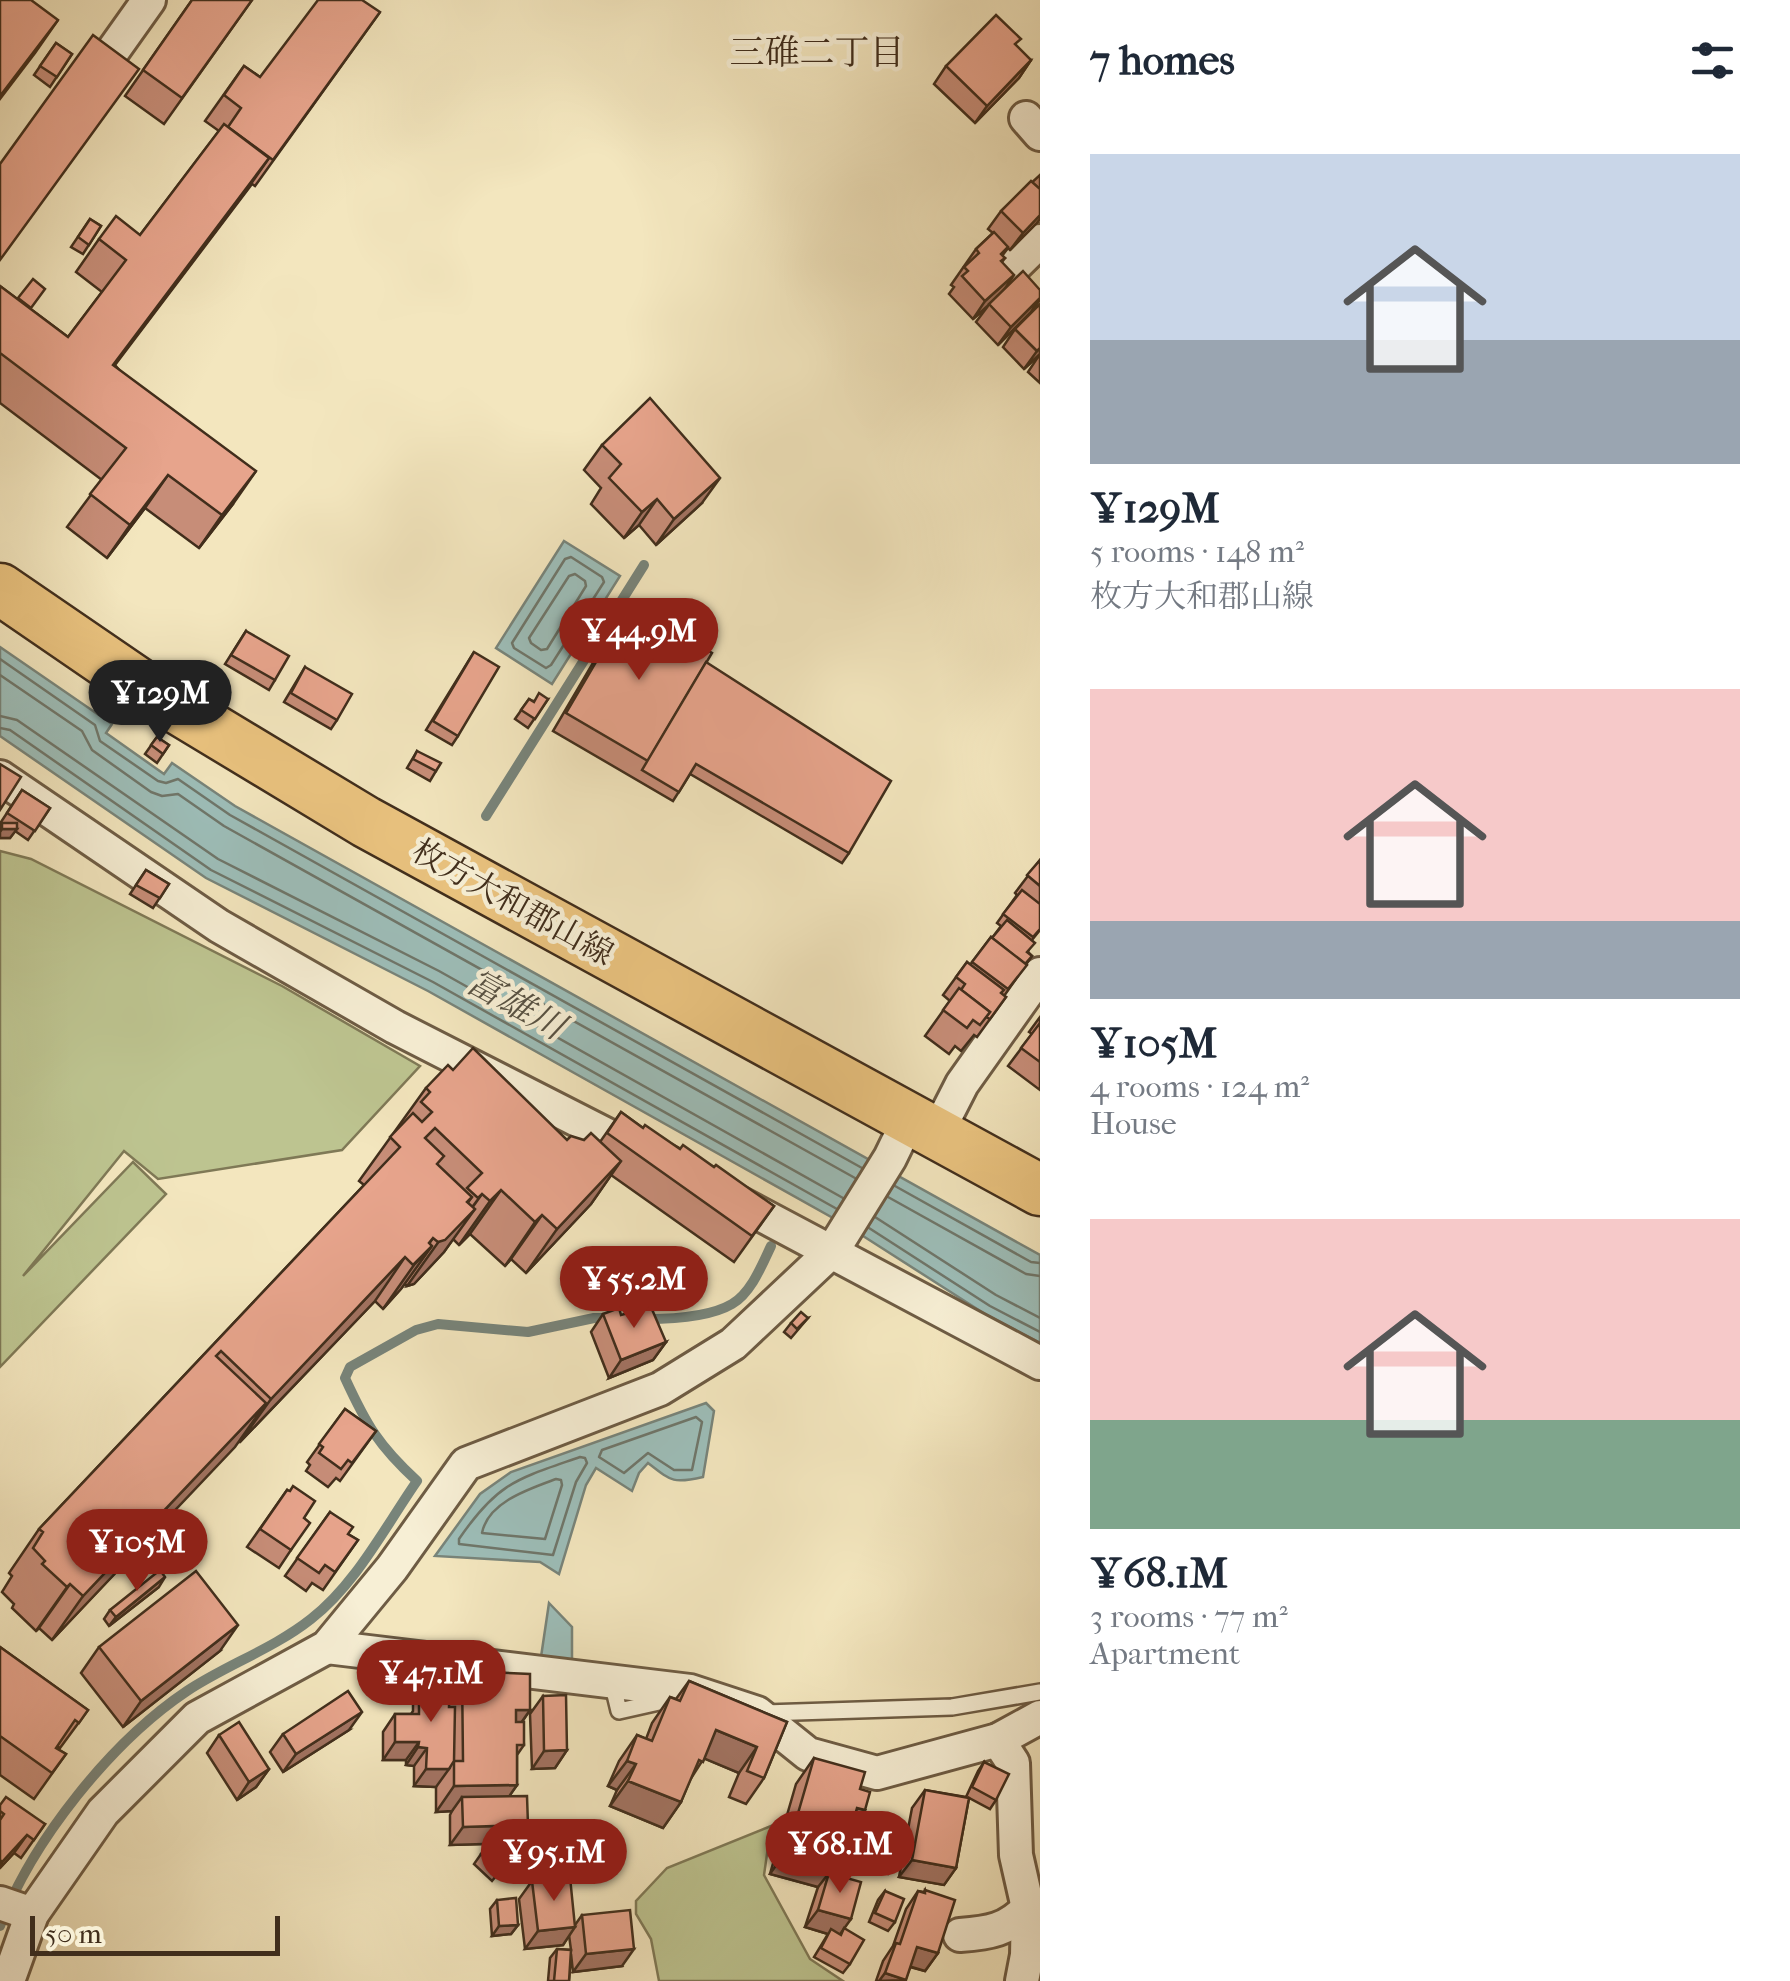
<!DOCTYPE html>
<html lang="en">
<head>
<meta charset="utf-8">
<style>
	body { margin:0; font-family:"IM FELL French Canon","Noto Serif JP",serif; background:#f2f2f3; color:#1f2937; height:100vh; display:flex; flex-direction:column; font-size:38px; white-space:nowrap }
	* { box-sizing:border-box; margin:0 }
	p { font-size:32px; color:#747a83 }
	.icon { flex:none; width:55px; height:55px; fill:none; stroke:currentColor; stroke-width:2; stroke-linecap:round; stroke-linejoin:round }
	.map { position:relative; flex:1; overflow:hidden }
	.panel { display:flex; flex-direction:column; background:#fff; width:750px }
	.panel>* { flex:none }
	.scale { position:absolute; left:30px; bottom:25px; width:250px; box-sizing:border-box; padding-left:10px; border:5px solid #412e1c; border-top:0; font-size:28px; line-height:35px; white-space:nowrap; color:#412e1c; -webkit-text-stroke:8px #f7efd5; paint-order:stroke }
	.price { position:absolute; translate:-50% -85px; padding:0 22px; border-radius:35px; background:#8f2418; color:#fff; font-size:32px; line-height:65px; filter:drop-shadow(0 2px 5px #0008) }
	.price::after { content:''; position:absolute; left:50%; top:60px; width:30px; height:22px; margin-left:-15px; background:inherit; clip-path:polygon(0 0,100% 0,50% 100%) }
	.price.on { background:#222; color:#fff }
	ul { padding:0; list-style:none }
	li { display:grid; align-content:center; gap:20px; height:530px; padding:0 50px }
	li span { display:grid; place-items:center; height:310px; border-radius:0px; color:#555 }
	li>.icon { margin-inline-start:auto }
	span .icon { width:180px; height:180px; fill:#fffc; stroke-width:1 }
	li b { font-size:42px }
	h2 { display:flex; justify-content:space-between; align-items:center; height:120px; padding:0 50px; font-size:42px }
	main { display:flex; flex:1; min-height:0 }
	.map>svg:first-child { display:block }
</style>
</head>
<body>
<main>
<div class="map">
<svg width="1040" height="1981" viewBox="0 0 1040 1981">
	<rect width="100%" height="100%" fill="#f3e6be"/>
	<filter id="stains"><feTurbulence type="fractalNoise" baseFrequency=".002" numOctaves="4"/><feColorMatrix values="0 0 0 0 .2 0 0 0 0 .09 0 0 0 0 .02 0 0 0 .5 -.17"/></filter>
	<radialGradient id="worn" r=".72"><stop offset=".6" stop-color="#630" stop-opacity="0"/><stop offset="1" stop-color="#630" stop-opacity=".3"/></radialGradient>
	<g fill="#bdc490" stroke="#7f7956" stroke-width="2.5">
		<path d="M0,851L31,859L282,986L420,1066L342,1150L158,1179L124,1151L23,1276L133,1162L166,1194L0,1367Z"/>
		<path d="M771,1826L764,1875L810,1959L843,1981H659L651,1939L636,1914V1901L667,1868Z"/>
	</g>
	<g fill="#9dbeb9" stroke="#78847a" stroke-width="2.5">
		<path d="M564,541L620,576L552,684L496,648Z"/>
		<path d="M0,647L112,724L106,733L164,774L172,763L235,806L1040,1255V1343L985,1314L849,1227L428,991L206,878L0,736Z"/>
		<path d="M706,1403L714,1411L703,1477C673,1484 671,1481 648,1463L639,1473L632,1491L596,1468L586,1485L559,1574L540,1562L435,1556L480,1494L511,1472Z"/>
		<path d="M549,1603L572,1627V1660L541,1657Z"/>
	</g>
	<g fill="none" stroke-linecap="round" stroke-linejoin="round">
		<g stroke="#6f766a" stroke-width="2.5">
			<path d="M571,557L602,577L604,582L551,665L546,668L514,648L512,643L565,559Z"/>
			<path d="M575,574L585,581L586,586L547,649L541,650L531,643L529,638L569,576Z"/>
			<path d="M0,659L95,725L100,741L158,781L166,783L178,779L230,815L862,1168"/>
			<path d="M0,675L82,731L92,750L151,792L162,796L178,794L224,826L855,1178"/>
			<path d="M0,716L17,720L218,859L439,971L843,1198"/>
			<path d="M0,728L10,730L211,870L433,982L837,1209"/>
			<path d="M895,1186L1031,1262L1040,1263"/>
			<path d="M888,1197L1026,1274L1040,1276"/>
			<path d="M875,1217L996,1295L1040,1318"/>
			<path d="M869,1228L990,1306L1040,1332"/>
			<path d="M696,1417L702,1422L692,1470H674L648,1453L624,1473L599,1457L602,1450Z"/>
			<path d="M580,1457L585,1458L587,1463L576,1482L553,1555L459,1544V1539C498,1482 517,1479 580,1457Z"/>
			<path d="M556,1479L561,1480L562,1485L545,1539L482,1533C488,1502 529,1489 556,1479Z"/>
		</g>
		<g stroke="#78847a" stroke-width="10">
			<path d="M486,816L644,565"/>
			<path d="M646,1319C671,1319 710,1317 732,1304C751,1293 762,1265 771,1246"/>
			<path d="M0,1926C32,1841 111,1742 187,1691C226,1665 273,1649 311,1619C356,1584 385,1527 417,1481C379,1446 367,1426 345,1378L350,1367L416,1330L438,1324L528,1332L594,1318H614"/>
		</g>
		<g stroke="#6e5c44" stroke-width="20">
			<g id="service">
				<path d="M612,1682L619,1711L668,1700"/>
				<path d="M765,1713L952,1707L1040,1692"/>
			</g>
		</g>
		<g stroke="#6e5c44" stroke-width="38">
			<g id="minor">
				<path d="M95,76L149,0"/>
				<path d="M1026,118L1040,134"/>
				<path d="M1001,279L1040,241"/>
				<path d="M0,777L219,926L395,1027L642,1153"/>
				<path d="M937,1133L962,1084L1040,974"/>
				<path d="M726,1196L1040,1363"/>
				<path d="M327,1647L690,1691L757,1713L808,1754L877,1773L998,1740L1040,1717"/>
				<path d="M998,1740L1013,1763L1016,1855L1028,1908L1027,1955L1022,1981"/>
				<path d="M0,1903L32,1914"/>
				<path d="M960,1935C989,1933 1008,1930 1028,1908"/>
				<path d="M8,1981L32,1914L103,1812L197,1718L327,1647L392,1568L466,1464L660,1389L733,1344L833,1250L890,1158L909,1119"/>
			</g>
		</g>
		<g stroke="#412e1c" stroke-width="55">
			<path id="primary" d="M0,589L149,691L366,822L1040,1190"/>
		</g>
		<use href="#service" stroke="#f7efd5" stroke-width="15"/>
		<use href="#minor" stroke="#f7efd5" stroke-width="32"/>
		<use href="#primary" stroke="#eac37f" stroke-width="50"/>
	</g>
	<g fill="#c78d78" stroke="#412e1c" stroke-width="2.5">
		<path d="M192,0H252L164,124L125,96Z"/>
		<path d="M380,12L255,186L252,184L115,365L233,504L199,548L145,508L107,558L67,527L102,480L0,403V286L68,337L102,292L76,272L99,239L140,235L219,131L205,121L244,66L260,77Z"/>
		<path d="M56,43L72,54L50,87L34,75Z"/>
		<path d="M1031,60L1019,78L975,123L934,84L946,66Z"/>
		<path d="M1040,175V219L1010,250L1008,248L1002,256L1005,258L1002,262L1005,288L1040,290V300L1031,312L998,345L976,322L988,306L973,319L949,294L954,287L951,285L976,249L993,233L988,229L1001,211Z"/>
		<path d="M90,219L101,226L83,254L71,247Z"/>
		<path d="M1015,329L1040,354L1024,369L1003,347Z"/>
		<path d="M1040,354V383L1028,372Z"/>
		<path d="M602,445L702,503L656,545L639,525L624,538L591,504L601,488L584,470Z"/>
		<path d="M630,604L706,662L849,853L842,863L690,774L673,801L553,731L617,622Z"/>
		<path d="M246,631L275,680L269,690L225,664Z"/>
		<path d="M474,652L458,736L452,745L426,730Z"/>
		<path d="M305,667L337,720L331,729L284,702Z"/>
		<path d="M529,699L533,701L548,699L528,728L515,719Z"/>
		<path d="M157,737L169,745L157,763L145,754Z"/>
		<path d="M417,751L436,771L430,781L407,768Z"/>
		<path d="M22,790L50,808L28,840L15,831L10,838H0L1,822Z"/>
		<path d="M1040,860V930L1032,940L1028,952L1032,956L1004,996L1006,997L977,1037L974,1035L961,1051L955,1046L949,1054L925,1036L950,1001L943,995L967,962L970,965L991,937L992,938L1001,926L997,923L1017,895L1015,893Z"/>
		<path d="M146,870L169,884L153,908L130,894Z"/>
		<path d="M1040,1017V1090L1008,1066L1032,1034L1029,1032Z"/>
		<path d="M453,1070L567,1140L600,1142L621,1112L643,1128L714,1167L774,1206L734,1262L611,1175L591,1204L526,1273L511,1259L505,1266L470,1234L459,1245L453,1239L444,1252L414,1284L407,1286L405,1284L383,1309L375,1301L240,1442L239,1441L52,1640L39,1628L36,1631L12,1608L14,1604L2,1592L12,1576L9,1573L39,1529L364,1185L359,1181L426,1088Z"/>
		<path d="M603,1314L621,1315L666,1342L653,1360L609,1378L591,1332Z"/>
		<path d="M808,1318L791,1338L784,1332L791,1323Z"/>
		<path d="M345,1409L376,1431L340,1481L336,1478L328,1487L306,1471L310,1465L307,1462Z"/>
		<path d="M287,1490L304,1518L291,1550L279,1568L247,1547Z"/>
		<path d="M330,1512L348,1534L358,1540L323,1590L312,1583L306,1591L285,1576Z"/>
		<path d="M159,1587L109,1626L104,1619L110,1610Z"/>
		<path d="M0,1647L88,1710L60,1748L57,1746L56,1748L66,1754L34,1799L0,1775Z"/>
		<path d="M99,1647L220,1651L123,1727L81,1673Z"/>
		<path d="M462,1671L530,1710L522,1722L524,1745L517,1755V1785L509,1796L515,1843L450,1845V1815L452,1811L436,1812V1787L414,1786V1766L406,1765V1760H383V1732L395,1714H411L413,1711V1694L425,1677L450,1689Z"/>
		<path d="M689,1681L787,1722L764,1778L746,1804L729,1797L739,1773L704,1758L690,1780L681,1802L663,1828L610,1806L617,1790L608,1786L619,1761L637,1735L646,1739L652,1723L670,1697L676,1699Z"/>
		<path d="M543,1696L567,1750L555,1768L532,1769L530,1714Z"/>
		<path d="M349,1730L283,1772L270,1752L283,1734Z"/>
		<path d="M219,1735L269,1769L256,1787L237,1800L207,1753Z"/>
		<path d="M814,1758L860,1789L865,1810L851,1830L841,1863L834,1874L840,1934L844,1928L850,1964L843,1973L814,1957L828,1934L805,1927L818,1887L770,1874L796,1784Z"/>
		<path d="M984,1762L996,1800L990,1809L969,1798L956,1868L944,1885L899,1877L912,1808L925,1790L966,1797L978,1771Z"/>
		<path d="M0,1805L45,1824L21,1858L14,1853L0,1868Z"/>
		<path d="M881,1845L895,1864L888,1874L871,1871L874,1855Z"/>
		<path d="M481,1854L501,1870L492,1881L474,1864Z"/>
		<path d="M532,1881L575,1925L582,1915L622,1966L573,1972L571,1954L569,1981H548L550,1958L557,1949L571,1950L569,1935L563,1945L525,1949L519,1899Z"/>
		<path d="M925,1890L938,1953L925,1971L910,1967L905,1981H876L883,1961L893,1946L906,1909L918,1891L924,1892Z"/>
		<path d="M885,1891L895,1922L888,1931L869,1922L878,1900Z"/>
		<path d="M497,1900L518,1925L511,1934L492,1936L490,1909Z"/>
	</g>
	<g fill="#a27362" stroke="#412e1c" stroke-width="2.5">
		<path d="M58,20L35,53L0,99V96Z"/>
		<path d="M1031,60L1019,78L975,123L987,106Z"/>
		<path d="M269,158L246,191L90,397L113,365Z"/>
		<path d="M1040,215V219L1036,224L1010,250L1023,233Z"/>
		<path d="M1014,275L1002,293L973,319L985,301Z"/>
		<path d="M1040,298L1031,312L998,345L1011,327Z"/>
		<path d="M1040,348V354L1024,369L1037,351Z"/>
		<path d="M256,471L233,504L199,548L222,515Z"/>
		<path d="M168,475L145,508L107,558L130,525Z"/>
		<path d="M720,478L702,503L656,545L674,519Z"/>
		<path d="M657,499L639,525L624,538L642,512Z"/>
		<path d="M2,829H17L10,838H0V832Z"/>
		<path d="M621,1161L591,1204L526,1273L557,1229Z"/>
		<path d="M501,1190L470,1234L459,1245L490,1201Z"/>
		<path d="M482,1194L462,1222L475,1209L444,1252L414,1284L407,1286L467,1202L472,1197L440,1241L458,1226Z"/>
		<path d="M542,1215L511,1259L505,1266L535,1222Z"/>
		<path d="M433,1238L415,1264L432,1246L401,1289L383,1309Z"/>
		<path d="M405,1257L375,1301L240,1442L271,1399Z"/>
		<path d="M666,1342L653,1360L609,1378L621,1360Z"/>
		<path d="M266,1403L235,1447L52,1640L83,1596Z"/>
		<path d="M165,1577L159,1587L109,1626L116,1617Z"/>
		<path d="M70,1584L39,1628L36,1631L67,1587Z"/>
		<path d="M238,1625L220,1651L123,1727L141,1701Z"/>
		<path d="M516,1710H530L512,1736Z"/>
		<path d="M362,1712L349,1730L283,1772L296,1754Z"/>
		<path d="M716,1730L757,1747L739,1773L698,1756Z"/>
		<path d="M395,1742H419L406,1760H383Z"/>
		<path d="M418,1747L427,1748L414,1766L406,1765Z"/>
		<path d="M567,1750L555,1768L532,1769L544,1751Z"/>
		<path d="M627,1761L636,1764L617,1790L608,1786Z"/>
		<path d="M269,1769L256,1787L237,1800L249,1782Z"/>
		<path d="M426,1769H449L436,1787L414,1786Z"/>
		<path d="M628,1781L681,1802L663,1828L610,1806Z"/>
		<path d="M517,1785L499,1811L462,1797L452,1811L436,1812L454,1786Z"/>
		<path d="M857,1808L865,1810L846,1836Z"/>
		<path d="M528,1825L515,1843L450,1845L463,1827Z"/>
		<path d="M27,1835L14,1853L0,1868L2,1862Z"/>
		<path d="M788,1848L841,1863L825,1887L829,1873L818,1887L770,1874Z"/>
		<path d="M912,1860L956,1868L944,1885L899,1877Z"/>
		<path d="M878,1862L895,1864L888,1874L871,1871Z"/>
		<path d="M818,1910L851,1919L838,1937L805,1927Z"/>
		<path d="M518,1925L511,1934L492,1936L499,1926Z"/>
		<path d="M575,1927L563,1945L525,1949L538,1931Z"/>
		<path d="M917,1947L938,1953L925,1971L905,1965Z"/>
		<path d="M634,1949L622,1966L573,1972L586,1954Z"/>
		<path d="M885,1973L906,1980L879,1981Z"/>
	</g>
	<g fill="#e7a48c" stroke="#412e1c" stroke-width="2.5">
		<path d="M0,0H31L58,20L0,96Z"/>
		<path d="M192,0H252L182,98L143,70Z"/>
		<path d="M318,0H362L380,12L273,160L228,127L241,108L224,95L244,66L260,77Z"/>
		<path d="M996,15L1021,39L1015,44L1031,60L987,106L946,66Z"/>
		<path d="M93,35L139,69L0,260V164Z"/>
		<path d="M56,43L72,54L57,77L40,66Z"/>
		<path d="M224,124L269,158L113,365L256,471L222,515L168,475L130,525L90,494L126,448L0,353V286L68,337L126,260L99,239L116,216L140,235Z"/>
		<path d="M1031,181L1040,189V215L1023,233L1001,211Z"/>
		<path d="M90,219L101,226L89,245L78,237Z"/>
		<path d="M994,232L1008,247L1001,254L1005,258L1001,261L1014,275L985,301L962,276L968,271L964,267L979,253L976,249Z"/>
		<path d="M1023,271L1040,290V298L1011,327L989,304Z"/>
		<path d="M33,279L45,289L31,308L18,298Z"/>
		<path d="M1040,304V348L1037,351L1015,329Z"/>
		<path d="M650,398L720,478L674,519L657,499L642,512L609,478L621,464L602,445Z"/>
		<path d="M630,604L712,653L648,761L566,713Z"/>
		<path d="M246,631L289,656L275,680L231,655Z"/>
		<path d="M474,652L499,667L458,736L433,721Z"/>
		<path d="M706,662L891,781L849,853L696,764L679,792L642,770Z"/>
		<path d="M305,667L352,694L337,720L291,693Z"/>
		<path d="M539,693L548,699L535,719L521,710L529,699L534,702Z"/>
		<path d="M157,737L169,745L163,754L151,745Z"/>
		<path d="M417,751L441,763L436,771L413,759Z"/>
		<path d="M0,764L21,777L0,810Z"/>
		<path d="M22,790L50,808L35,831L7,813Z"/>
		<rect x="2" y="823" width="15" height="6"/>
		<path d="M1040,860V886L1027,875Z"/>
		<path d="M146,870L169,884L160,898L136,885Z"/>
		<path d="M1022,890L1040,904V929L1033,937L1003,914Z"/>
		<path d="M1007,920L1035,943L1027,952L1032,956L1025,964L992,938Z"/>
		<path d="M991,937L1027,965L1008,989L972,962Z"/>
		<path d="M967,962L1004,990L1001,993L1006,997L990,1019L986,1017L990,1012L961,990L965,984L956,977Z"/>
		<path d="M959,988L990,1012L980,1025L973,1020L967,1028L943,1010Z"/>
		<path d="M1040,1023V1062L1021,1048Z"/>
		<path d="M473,1048L567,1140L571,1136L584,1140L591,1133L621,1161L557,1229L542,1215L535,1222L501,1190L490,1201L482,1194L478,1198L467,1188L482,1173L435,1128L425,1138L444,1156L437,1164L472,1197L467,1202L475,1209L445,1240L438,1242L433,1238L429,1243L432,1246L413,1265L405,1257L271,1399L221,1351L216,1356L266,1403L83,1596L70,1584L67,1587L42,1564L45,1561L33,1548L43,1532L39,1529L400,1147L390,1137L413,1113L422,1122L432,1112L421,1102L430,1092L426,1088L448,1065L453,1070Z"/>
		<path d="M621,1112L643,1128L645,1125L680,1149L683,1145L714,1167L716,1165L774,1206L752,1236L607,1133Z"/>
		<path d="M651,1307L666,1342L621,1360L603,1314L619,1308L621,1315Z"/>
		<path d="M801,1312L808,1318L797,1329L791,1323Z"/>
		<path d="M345,1409L376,1431L352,1463L348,1460L341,1469L319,1453L323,1447L319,1444Z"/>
		<path d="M293,1486L315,1501L304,1518L310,1523L291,1550L260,1529L287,1490L290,1491Z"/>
		<path d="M330,1512L353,1527L348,1534L358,1540L335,1572L325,1565L319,1573L297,1558Z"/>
		<path d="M160,1570L165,1577L116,1617L110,1610Z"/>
		<path d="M196,1571L238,1625L141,1701L99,1647Z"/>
		<path d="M0,1647L88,1710L79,1723L75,1720L56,1748L66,1754L52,1773L0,1736Z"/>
		<path d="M462,1671L530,1674V1710H516V1722H524V1745H517V1785L454,1786V1761H463Z"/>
		<path d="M425,1677H450L449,1707H455L454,1761L449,1769H426L427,1748L418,1747L419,1742H395V1714H419V1702H425Z"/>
		<path d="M689,1681L787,1722L764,1778L747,1771L757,1747L716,1730L703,1762L699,1760L681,1802L628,1781L636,1764L627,1761L637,1735L652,1741L670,1697L680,1701Z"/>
		<path d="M348,1691L362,1712L296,1754L283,1734Z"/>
		<path d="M566,1695L567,1750L544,1751L543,1696Z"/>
		<path d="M239,1722L269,1769L249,1782L219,1735Z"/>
		<path d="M814,1758L865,1772L860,1789L870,1792L865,1810L857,1808L841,1863L788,1848Z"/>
		<path d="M984,1762L1009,1774L996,1800L972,1787Z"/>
		<path d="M925,1790L969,1798L956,1868L912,1860Z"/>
		<path d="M527,1796L528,1825L463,1827L462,1797Z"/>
		<path d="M6,1797L45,1824L34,1840L27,1835L2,1862L0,1860V1820L4,1814L0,1811V1805Z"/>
		<path d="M490,1844L508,1861L498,1871L481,1854Z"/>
		<path d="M881,1845L898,1848L895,1864L878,1862Z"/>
		<path d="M829,1873L861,1882L851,1919L818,1910Z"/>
		<path d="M570,1877L575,1927L538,1931L532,1881Z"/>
		<path d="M925,1890L955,1900L938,1953L917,1947L906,1980L885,1973L896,1943L900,1944L918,1891L925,1893Z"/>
		<path d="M885,1891L904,1899L895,1922L875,1913Z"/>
		<path d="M516,1898L518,1925L499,1926L497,1900Z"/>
		<path d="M630,1910L634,1949L586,1954L582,1915Z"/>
		<path d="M844,1928L864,1940L850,1964L821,1948L831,1929L841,1935Z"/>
		<path d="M557,1949L571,1950L569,1981H554Z"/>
	</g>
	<g text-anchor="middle" stroke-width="9" stroke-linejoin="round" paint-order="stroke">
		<g font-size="32" fill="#412e1c" stroke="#f7efd5">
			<text transform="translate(513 902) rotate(29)" y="11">枚方大和郡山線</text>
		</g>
		<g font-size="35" fill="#412e1c" stroke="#f7efd5">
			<text x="817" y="64">三碓二丁目</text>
		</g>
		<g font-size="35" font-style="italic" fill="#585243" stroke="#f7efd5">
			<text transform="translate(516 1004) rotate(29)" y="12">富雄川</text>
		</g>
	</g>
	<rect width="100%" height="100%" filter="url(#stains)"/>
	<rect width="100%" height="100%" fill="url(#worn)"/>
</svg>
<div class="scale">50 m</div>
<b class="price" style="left:639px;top:683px">¥44.9M</b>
<b class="price on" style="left:160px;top:745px">¥129M</b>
<b class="price" style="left:634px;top:1331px">¥55.2M</b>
<b class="price" style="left:137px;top:1594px">¥105M</b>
<b class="price" style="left:431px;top:1725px">¥47.1M</b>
<b class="price" style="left:840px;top:1896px">¥68.1M</b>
<b class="price" style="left:554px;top:1904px">¥95.1M</b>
</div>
<section class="panel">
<h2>7 homes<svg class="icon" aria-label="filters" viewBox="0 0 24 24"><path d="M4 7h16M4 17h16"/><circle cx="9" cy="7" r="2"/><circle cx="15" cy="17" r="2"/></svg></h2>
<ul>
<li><span style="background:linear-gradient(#c9d6e8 60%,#9aa5b1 0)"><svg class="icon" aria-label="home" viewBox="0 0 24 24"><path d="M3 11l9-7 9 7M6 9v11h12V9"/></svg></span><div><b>¥129M</b><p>5 rooms · 148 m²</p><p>枚方大和郡山線</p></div></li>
<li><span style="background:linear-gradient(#f6c9c9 75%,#9aa5b1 0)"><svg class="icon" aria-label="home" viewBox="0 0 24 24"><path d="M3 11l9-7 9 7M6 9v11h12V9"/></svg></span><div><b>¥105M</b><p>4 rooms · 124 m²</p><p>House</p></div></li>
<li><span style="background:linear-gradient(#f6c9c9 65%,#7fa58c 0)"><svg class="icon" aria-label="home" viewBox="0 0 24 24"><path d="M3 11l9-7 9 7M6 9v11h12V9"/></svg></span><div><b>¥68.1M</b><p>3 rooms · 77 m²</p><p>Apartment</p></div></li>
</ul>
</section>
</main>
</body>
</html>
